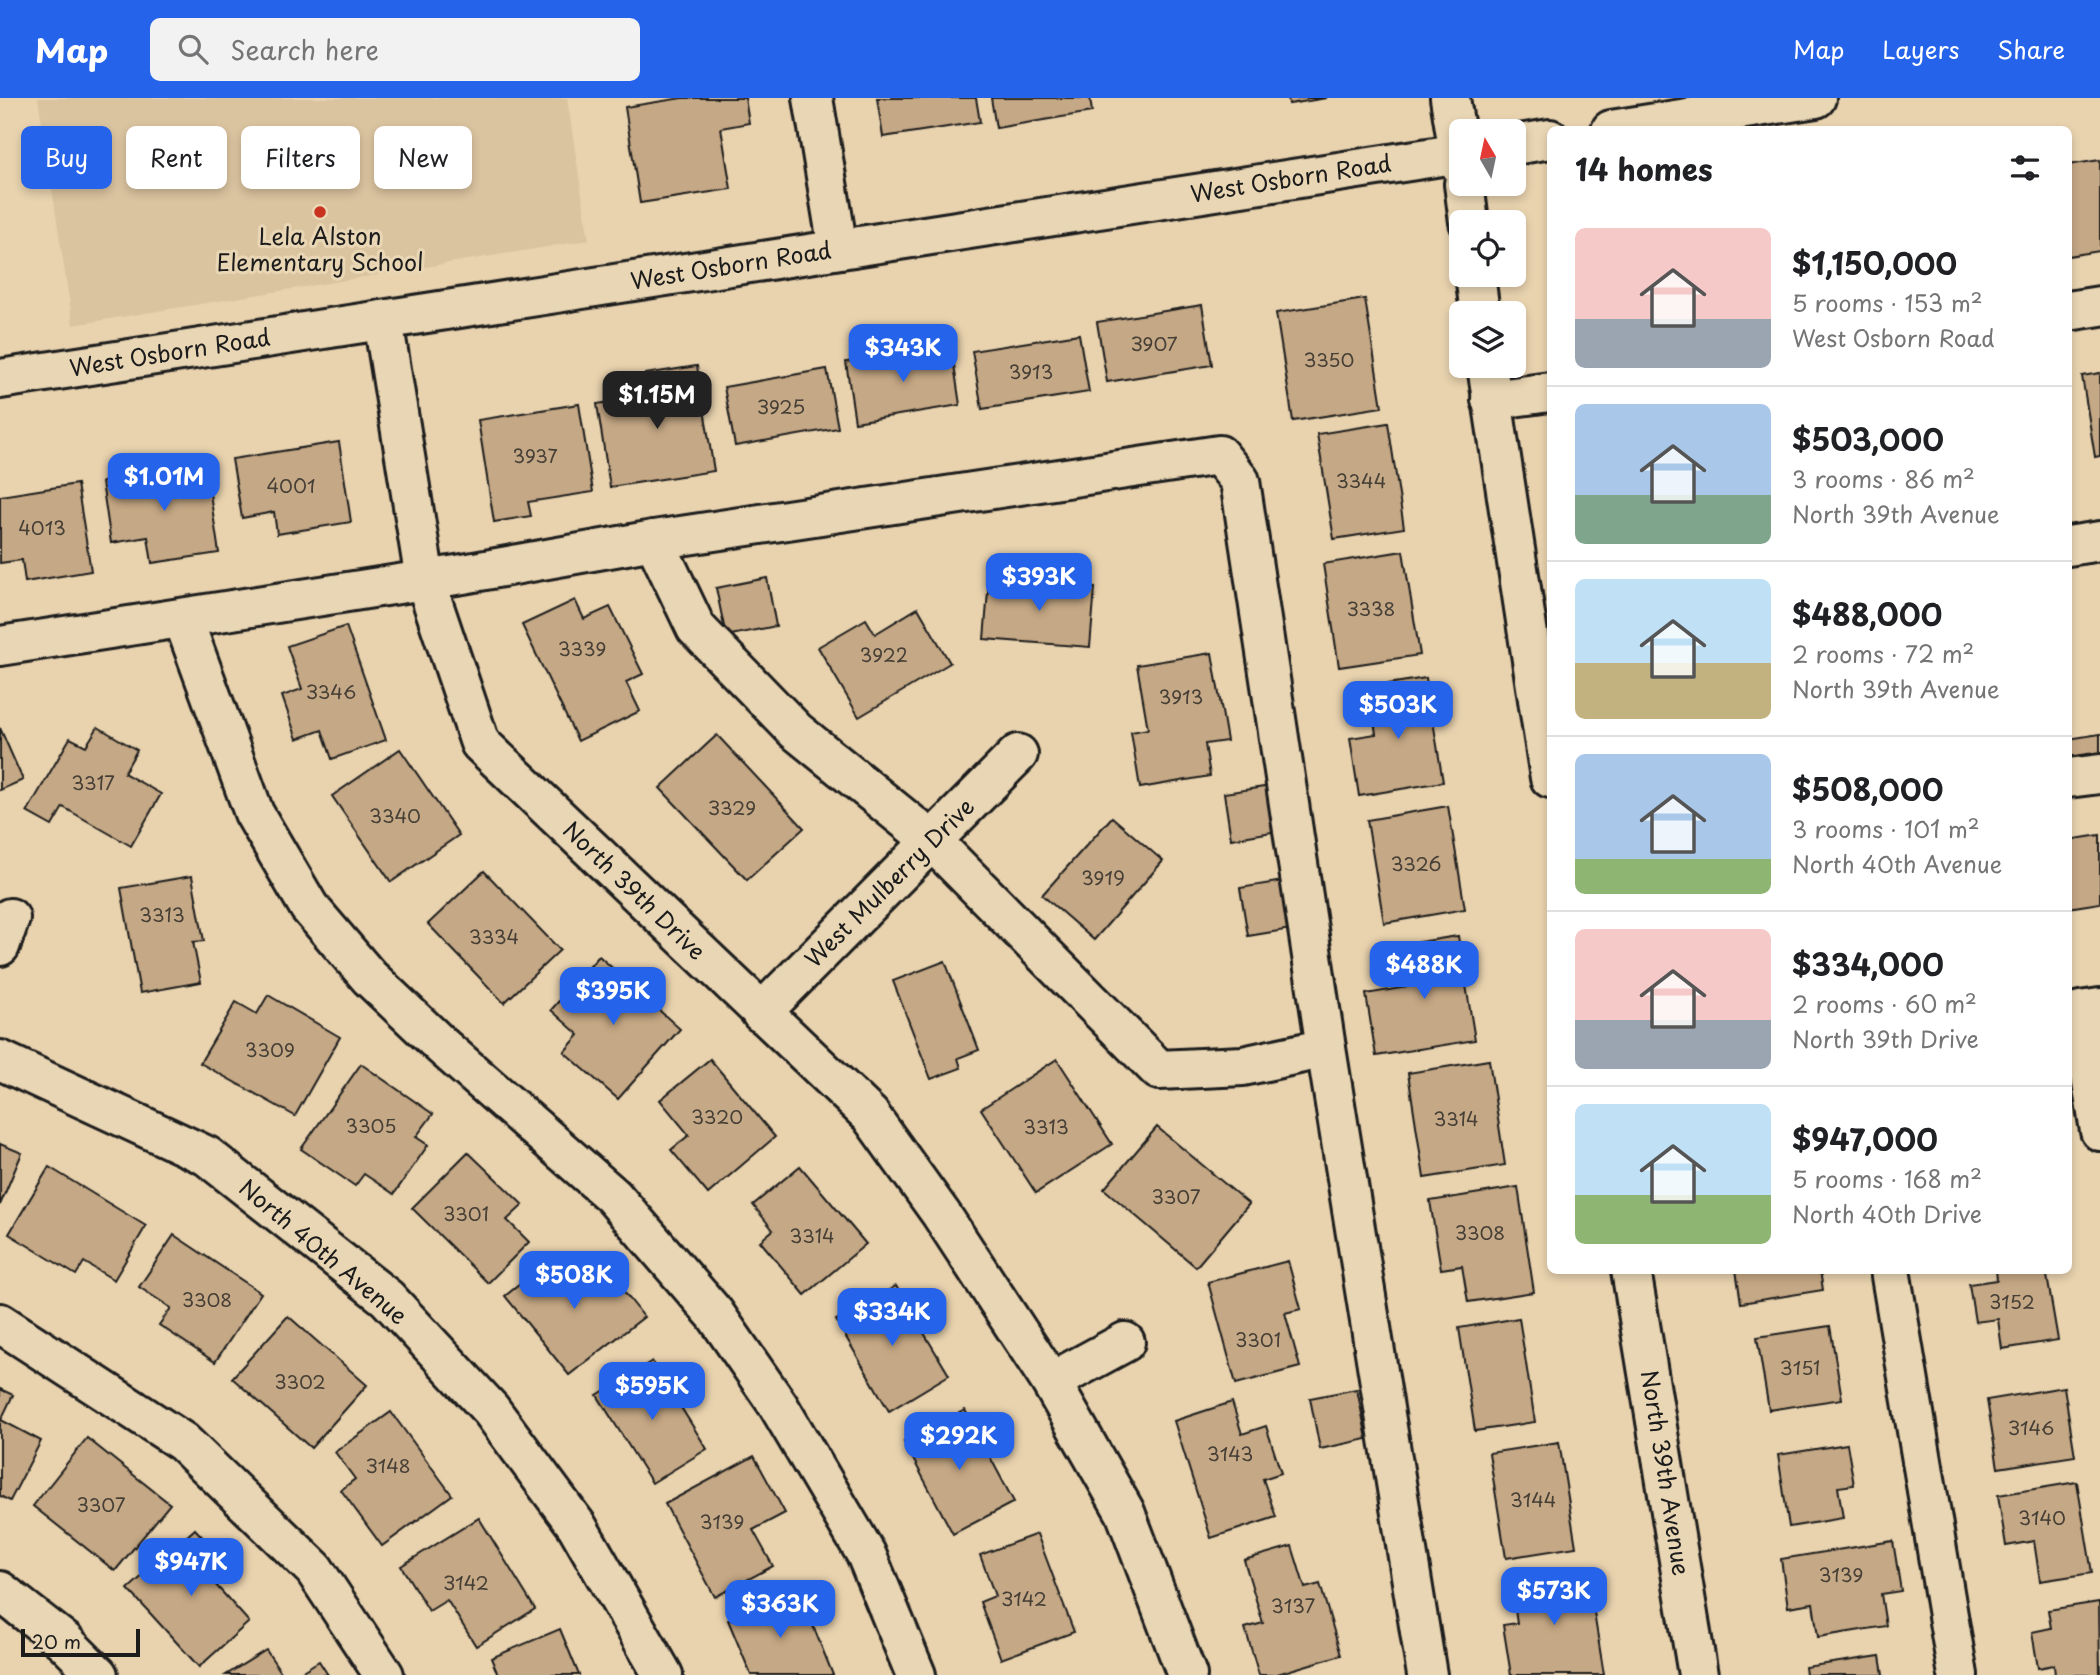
<!DOCTYPE html>
<html lang="en">
<head>
<meta charset="utf-8">
<style>
	body { margin:0; font-family:"Playpen Sans",sans-serif; background:#f2f2f2; color:#202124; height:100vh; display:flex; flex-direction:column; font-size:26px; white-space:nowrap }
	* { box-sizing:border-box; margin:0 }
	p { font-size:23px; color:#757577 }
	.icon { flex:none; width:38px; height:38px; fill:none; stroke:currentColor; stroke-width:2; stroke-linecap:round; stroke-linejoin:round }
	.map { position:relative; flex:1; overflow:hidden }
	.drawer { position:absolute; left:1547px; top:28px; width:525px; height:1148px; display:flex; flex-direction:column; background:#fff; border-radius:10px; box-shadow:0 4px 10px #0003 }
	.drawer>* { flex:none }
	.hud { position:absolute; left:21px; top:28px; width:665px; height:63px; display:flex; gap:14px }
	.needle { width:46px; rotate:351deg }
	.fabs { position:absolute; left:1449px; top:21px; display:grid; gap:14px }
	.fabs a { display:grid; place-items:center; width:77px; height:77px; border-radius:10px; background:#fff; box-shadow:0 4px 10px #0003; font-size:35px }
	.scale { position:absolute; left:21px; bottom:18px; width:119px; box-sizing:border-box; padding-left:7px; border:4px solid #1c1c1c; border-top:0; font-size:19px; line-height:24px; white-space:nowrap; color:#1c1c1c; -webkit-text-stroke:5px #e9d6b4; paint-order:stroke }
	.price { position:absolute; translate:-50% -60px; padding:0 16px; border-radius:14px; background:#2563eb; color:#fff; font-size:23px; line-height:46px; filter:drop-shadow(0 2px 4px #0008) }
	.price::after { content:''; position:absolute; left:50%; top:42px; width:21px; height:16px; margin-left:-10px; background:inherit; clip-path:polygon(0 0,100% 0,50% 100%) }
	.price.active { background:#222; color:#fff }
	ul { padding:0; list-style:none }
	li { display:flex; align-items:center; gap:21px; height:175px; padding:0 28px }
	li+li { border-top:2px solid #e0e0e0 }
	li span { display:grid; place-items:center; flex:none; width:196px; height:140px; border-radius:10px; color:#555 }
	li>.icon { margin-inline-start:auto }
	span .icon { width:84px; height:84px; fill:#fffc; stroke-width:1 }
	li b { font-size:30px }
	h2 { display:flex; justify-content:space-between; align-items:center; height:84px; padding:0 28px; font-size:30px }
	.pill { padding:0 24px; border-radius:10px; background:#fff; box-shadow:0 4px 10px #0003; font-size:24px; line-height:63px }
	.pill.active { background:#2563eb; color:#fff }
	header { display:flex; align-items:center; gap:42px; box-sizing:border-box; height:98px; padding:0 35px; background:#2563eb; color:#fff }
	header strong { font-size:33px }
	nav { display:flex; gap:38px; margin-inline-start:auto; font-size:24px }
	.search { width:490px; height:63px; background:#f2f2f2; display:flex; align-items:center; gap:18px; box-sizing:border-box; padding:0 24px; border-radius:10px; color:#757577; font-size:26px }
	.map>svg:first-child { display:block }
</style>
</head>
<body>
<header>
<strong>Map</strong>
<div class="search"><svg class="icon" aria-label="search" viewBox="0 0 24 24"><circle cx="10" cy="10" r="6"/><path d="M15 15l6 6"/></svg>Search here</div>
<nav><a>Map</a><a>Layers</a><a>Share</a></nav>
</header>
<div class="map">
<svg width="2100" height="1577" viewBox="0 0 2100 1577">
	<rect width="100%" height="100%" fill="#e9d3af"/>
	<filter id="ink" filterUnits="userSpaceOnUse"><feTurbulence type="fractalNoise" baseFrequency=".0143" numOctaves="2"/><feDisplacementMap in="SourceGraphic" scale="14" xChannelSelector="R" yChannelSelector="G"/><feConvolveMatrix kernelMatrix="1 2 1 2 8 2 1 2 1" color-interpolation-filters="sRGB"/></filter>
	<g filter="url(#ink)">
		<path fill="#dac39f" d="M38,0H567L589,142L73,227Z"/>
		<g fill="#c5a885" stroke="#1c1c1c" stroke-width="2">
			<path d="M682,0H745L749,25L721,30L731,91L640,105L625,9Z"/>
			<path d="M877,0H976L980,24L883,39Z"/>
			<path d="M991,0H1090L1092,14L996,30Z"/>
			<path d="M1288,0H1327L1289,6Z"/>
			<path d="M2100,62V153L2068,158V67Z"/>
			<path d="M1365,201L1382,309L1293,323L1276,215Z"/>
			<path d="M1202,207L1212,267L1107,284L1097,224Z"/>
			<path d="M1079,236L1089,294L982,311L972,253Z"/>
			<path d="M951,247L960,307L855,324L846,264Z"/>
			<path d="M697,268L714,373L610,389L597,306L648,298L645,276Z"/>
			<path d="M827,271L838,330L735,348L724,289Z"/>
			<path d="M2100,275V358L2095,359L2082,278Z"/>
			<path d="M579,306L593,394L528,404L531,418L494,424L478,322Z"/>
			<path d="M1388,325L1404,430L1334,441L1317,336Z"/>
			<path d="M339,344L351,424L277,436L274,414L242,420L232,361Z"/>
			<path d="M206,369L219,455L152,465L148,439L111,445L102,384Z"/>
			<path d="M77,386L91,473L25,484L22,462L0,465V398Z"/>
			<path d="M1403,453L1420,557L1339,569L1323,466Z"/>
			<path d="M767,480L776,528L726,538L716,490Z"/>
			<path d="M989,481L1095,490L1090,549L984,541Z"/>
			<path d="M575,502L584,521L610,509L643,576L626,584L640,613L578,643L522,527Z"/>
			<path d="M918,510L950,565L859,619L818,549L866,521L875,536Z"/>
			<path d="M346,528L386,642L332,661L322,632L297,641L282,598L302,591L287,548Z"/>
			<path d="M1212,555L1227,643L1205,646L1210,678L1140,690L1131,634L1148,631L1137,567Z"/>
			<path d="M1426,580L1443,684L1359,698L1350,640L1376,636L1369,589Z"/>
			<path d="M98,629L137,652L124,675L161,696L131,748L63,709L52,728L27,714L70,640L86,648Z"/>
			<path d="M0,630L23,682L0,692Z"/>
			<path d="M2100,636V654L2068,659V641Z"/>
			<path d="M717,637L804,730L747,782L660,690Z"/>
			<path d="M400,651L459,737L391,784L332,698Z"/>
			<path d="M1271,688L1278,733L1231,741L1224,695Z"/>
			<path d="M1448,708L1465,811L1384,825L1367,722Z"/>
			<path d="M1112,719L1163,763L1094,842L1042,797Z"/>
			<path d="M2100,737V805L2068,810V742Z"/>
			<path d="M484,773L560,852L504,905L428,826Z"/>
			<path d="M192,778L204,843L193,844L201,884L140,895L121,790Z"/>
			<path d="M1289,782L1297,830L1248,838L1240,790Z"/>
			<path d="M1458,838L1475,942L1376,958L1366,896L1407,889L1400,847Z"/>
			<path d="M599,858L680,931L618,1001L564,954L579,937L551,912Z"/>
			<path d="M945,863L979,952L958,960L961,970L931,981L893,883Z"/>
			<path d="M268,897L340,939L295,1018L200,965L236,904L257,916Z"/>
			<path d="M710,961L775,1039L708,1096L671,1052L689,1037L660,1002Z"/>
			<path d="M1057,961L1112,1046L1036,1095L981,1011Z"/>
			<path d="M1489,962L1505,1067L1424,1080L1408,975Z"/>
			<path d="M361,966L433,1016L416,1039L428,1047L394,1096L364,1076L355,1088L301,1051Z"/>
			<path d="M1157,1029L1249,1106L1196,1169L1104,1091Z"/>
			<path d="M0,1046L22,1055L0,1107Z"/>
			<path d="M468,1054L523,1107L507,1122L529,1144L488,1185L412,1110Z"/>
			<path d="M800,1068L866,1146L805,1197L760,1143L773,1132L753,1107Z"/>
			<path d="M49,1069L146,1128L114,1182L84,1164L76,1177L9,1136Z"/>
			<path d="M1518,1089L1534,1194L1468,1204L1462,1168L1441,1171L1430,1103Z"/>
			<path d="M174,1137L261,1195L215,1264L159,1227L171,1210L139,1189Z"/>
			<path d="M558,1156L580,1184L602,1166L644,1219L569,1277L505,1198Z"/>
			<path d="M1288,1163L1301,1211L1285,1215L1300,1269L1236,1286L1208,1184Z"/>
			<path d="M1736,1172H1820L1823,1192L1741,1205Z"/>
			<path d="M1996,1172H2046L2058,1242L2002,1251L1998,1221L1975,1224L1969,1186L1997,1182Z"/>
			<path d="M896,1188L949,1277L889,1313L836,1222Z"/>
			<path d="M288,1218L367,1287L311,1350L232,1280Z"/>
			<path d="M1519,1220L1535,1324L1475,1333L1459,1230Z"/>
			<path d="M1830,1228L1842,1301L1769,1312L1757,1239Z"/>
			<path d="M652,1263L707,1351L652,1385L597,1297Z"/>
			<path d="M2064,1289L2075,1358L1998,1370L1987,1302Z"/>
			<path d="M0,1291L13,1297L1,1322L41,1343L10,1403L0,1398Z"/>
			<path d="M1357,1291L1367,1341L1320,1351L1310,1300Z"/>
			<path d="M1232,1304L1242,1336L1266,1328L1281,1375L1263,1381L1276,1419L1211,1440L1174,1323Z"/>
			<path d="M965,1312L1014,1404L953,1436L904,1344Z"/>
			<path d="M391,1314L452,1397L382,1448L341,1392L355,1381L335,1354Z"/>
			<path d="M87,1340L170,1406L115,1473L33,1408Z"/>
			<path d="M1559,1344L1576,1449L1506,1460L1489,1355Z"/>
			<path d="M1847,1346L1854,1387L1838,1389L1843,1420L1789,1429L1778,1357Z"/>
			<path d="M754,1358L785,1415L753,1432L773,1468L715,1499L665,1406Z"/>
			<path d="M2077,1384L2092,1475L2040,1483L2034,1443L2006,1448L1998,1397Z"/>
			<path d="M479,1420L535,1511L476,1548L447,1502L429,1513L401,1468Z"/>
			<path d="M195,1431L232,1471L215,1486L249,1524L199,1569L128,1491Z"/>
			<path d="M1037,1436L1074,1534L1001,1561L980,1504L995,1498L980,1457Z"/>
			<path d="M1893,1443L1901,1493L1881,1496L1886,1528L1818,1539L1813,1505L1788,1509L1781,1461Z"/>
			<path d="M1292,1448L1305,1490L1320,1486L1341,1557L1274,1577H1259L1245,1530L1263,1525L1244,1462Z"/>
			<path d="M1587,1471L1604,1577H1511L1503,1527L1517,1525L1511,1483Z"/>
			<path d="M799,1493L833,1577H751L728,1522Z"/>
			<path d="M2099,1504L2100,1577H2055L2054,1567L2038,1570L2032,1534L2051,1530L2048,1512Z"/>
			<path d="M560,1531L579,1577H498L491,1560Z"/>
			<path d="M266,1552L283,1577H226Z"/>
			<path d="M1880,1558L1883,1577H1806L1805,1569Z"/>
			<path d="M319,1563L328,1577H296Z"/>
		</g>
		<g fill="none" stroke-linecap="round" stroke-linejoin="round">
			<g stroke="#1c1c1c" stroke-width="44">
				<g id="minor">
					<path d="M813,0L838,151"/>
					<path d="M1450,0L1461,68"/>
					<path d="M1611,32L1816,0"/>
					<path d="M1514,47L1550,41"/>
					<path d="M1464,86L1469,124"/>
					<path d="M1475,177L1480,215"/>
					<path d="M2068,213L2100,208"/>
					<path d="M383,222L425,482L480,645L870,1017L941,1116L1051,1284L1125,1414L1187,1577"/>
					<path d="M1487,268L1550,680"/>
					<path d="M0,281L1461,55"/>
					<path d="M1491,302L1550,294"/>
					<path d="M654,442L696,530L796,633L932,743L1159,972L1243,968L1326,950"/>
					<path d="M2068,448L2100,443"/>
					<path d="M183,521L254,715L309,809L369,879L443,949L613,1098L715,1216L778,1307L866,1456L916,1577"/>
					<path d="M0,548L463,476L654,442L1219,357L1240,383L1326,950L1427,1577"/>
					<path d="M2068,680L2100,676"/>
					<path d="M0,848L10,820"/>
					<path d="M2100,910L2080,913L2100,1033"/>
					<path d="M761,915L1018,656"/>
					<path d="M0,962L207,1058L387,1200L491,1312L577,1428L663,1577"/>
					<path d="M1631,1172L1698,1577"/>
					<path d="M1890,1172L1958,1577"/>
					<path d="M0,1225L183,1344L314,1471L384,1577"/>
					<path d="M1051,1284L1125,1244"/>
					<path d="M0,1493L64,1543L98,1577"/>
				</g>
			</g>
			<use href="#minor" stroke="#e9d6b4" stroke-width="38"/>
		</g>
	</g>
	<circle fill="#c8321e" stroke="#e9d6b4" stroke-width="2.5" cx="320" cy="114" r="7"/>
	<g text-anchor="middle" stroke-width="6" stroke-linejoin="round" paint-order="stroke">
		<g font-size="19" fill="#463f36">
			<text x="1154" y="253">3907</text>
			<text x="1329" y="269">3350</text>
			<text x="1031" y="281">3913</text>
			<text x="781" y="316">3925</text>
			<text x="535" y="365">3937</text>
			<text x="1361" y="390">3344</text>
			<text x="291" y="395">4001</text>
			<text x="42" y="437">4013</text>
			<text x="1371" y="518">3338</text>
			<text x="582" y="558">3339</text>
			<text x="884" y="564">3922</text>
			<text x="331" y="601">3346</text>
			<text x="1181" y="606">3913</text>
			<text x="93" y="692">3317</text>
			<text x="732" y="717">3329</text>
			<text x="395" y="725">3340</text>
			<text x="1416" y="773">3326</text>
			<text x="1103" y="787">3919</text>
			<text x="162" y="824">3313</text>
			<text x="494" y="846">3334</text>
			<text x="270" y="959">3309</text>
			<text x="717" y="1026">3320</text>
			<text x="1456" y="1028">3314</text>
			<text x="371" y="1035">3305</text>
			<text x="1046" y="1036">3313</text>
			<text x="1176" y="1106">3307</text>
			<text x="466" y="1123">3301</text>
			<text x="1480" y="1142">3308</text>
			<text x="812" y="1145">3314</text>
			<text x="207" y="1209">3308</text>
			<text x="2012" y="1211">3152</text>
			<text x="1258" y="1249">3301</text>
			<text x="1800" y="1277">3151</text>
			<text x="300" y="1291">3302</text>
			<text x="2031" y="1337">3146</text>
			<text x="1230" y="1363">3143</text>
			<text x="388" y="1375">3148</text>
			<text x="1533" y="1409">3144</text>
			<text x="101" y="1414">3307</text>
			<text x="2042" y="1427">3140</text>
			<text x="722" y="1431">3139</text>
			<text x="1841" y="1484">3139</text>
			<text x="466" y="1492">3142</text>
			<text x="1024" y="1508">3142</text>
			<text x="1293" y="1515">3137</text>
		</g>
		<g font-size="23" fill="#1c1c1c" stroke="#e9d6b4">
			<text transform="translate(1291 81) rotate(-9)" y="8">West Osborn Road</text>
			<text transform="translate(731 168) rotate(-9)" y="8">West Osborn Road</text>
			<text transform="translate(170 255) rotate(-9)" y="8">West Osborn Road</text>
			<text transform="translate(890 785) rotate(-45)" y="8">West Mulberry Drive</text>
			<text transform="translate(634 793) rotate(44)" y="8">North 39th Drive</text>
			<text transform="translate(323 1154) rotate(40)" y="8">North 40th Avenue</text>
			<text transform="translate(1665 1375) rotate(81)" y="8">North 39th Avenue</text>
		</g>
		<g font-size="23" fill="#1c1c1c" stroke="#e9d6b4">
			<text x="320" y="147">Lela Alston<tspan x="320" dy="26">Elementary School</tspan></text>
		</g>
	</g>
</svg>
<div class="fabs">
<a><svg class="needle" viewBox="-14 -14 28 28"><path d="M0-13l5 13h-10z" fill="#e53935"/><path d="M0 13l5-13h-10z" fill="#757577"/></svg></a>
<a><svg class="icon" aria-label="locate" viewBox="0 0 24 24"><circle cx="12" cy="12" r="6"/><path d="M12 2v4M12 18v4M2 12h4M18 12h4"/></svg></a>
<a><svg class="icon" aria-label="layers" viewBox="0 0 24 24"><path d="M12 4l9 5-9 5-9-5zM3 14l9 5 9-5"/></svg></a>
</div>
<div class="scale">20 m</div>
<b class="price" style="left:903px;top:286px">$343K</b>
<b class="price active" style="left:657px;top:333px">$1.15M</b>
<b class="price" style="left:164px;top:415px">$1.01M</b>
<b class="price" style="left:1039px;top:515px">$393K</b>
<b class="price" style="left:1398px;top:643px">$503K</b>
<b class="price" style="left:1424px;top:903px">$488K</b>
<b class="price" style="left:613px;top:929px">$395K</b>
<b class="price" style="left:574px;top:1213px">$508K</b>
<b class="price" style="left:892px;top:1250px">$334K</b>
<b class="price" style="left:652px;top:1324px">$595K</b>
<b class="price" style="left:959px;top:1374px">$292K</b>
<b class="price" style="left:191px;top:1500px">$947K</b>
<b class="price" style="left:1554px;top:1529px">$573K</b>
<b class="price" style="left:780px;top:1542px">$363K</b>
<div class="hud">
<a class="pill active">Buy</a>
<a class="pill">Rent</a>
<a class="pill">Filters</a>
<a class="pill">New</a>
</div>
<section class="drawer">
<h2>14 homes<svg class="icon" aria-label="filters" viewBox="0 0 24 24"><path d="M4 7h16M4 17h16"/><circle cx="9" cy="7" r="2"/><circle cx="15" cy="17" r="2"/></svg></h2>
<ul>
<li><span style="background:linear-gradient(#f6c9c9 65%,#9aa5b1 0)"><svg class="icon" aria-label="home" viewBox="0 0 24 24"><path d="M3 11l9-7 9 7M6 9v11h12V9"/></svg></span><div><b>$1,150,000</b><p>5 rooms · 153 m²</p><p>West Osborn Road</p></div></li>
<li><span style="background:linear-gradient(#a9c7e8 65%,#7fa58c 0)"><svg class="icon" aria-label="home" viewBox="0 0 24 24"><path d="M3 11l9-7 9 7M6 9v11h12V9"/></svg></span><div><b>$503,000</b><p>3 rooms · 86 m²</p><p>North 39th Avenue</p></div></li>
<li><span style="background:linear-gradient(#bfe0f5 60%,#c2b280 0)"><svg class="icon" aria-label="home" viewBox="0 0 24 24"><path d="M3 11l9-7 9 7M6 9v11h12V9"/></svg></span><div><b>$488,000</b><p>2 rooms · 72 m²</p><p>North 39th Avenue</p></div></li>
<li><span style="background:linear-gradient(#a9c7e8 75%,#8fb573 0)"><svg class="icon" aria-label="home" viewBox="0 0 24 24"><path d="M3 11l9-7 9 7M6 9v11h12V9"/></svg></span><div><b>$508,000</b><p>3 rooms · 101 m²</p><p>North 40th Avenue</p></div></li>
<li><span style="background:linear-gradient(#f6c9c9 65%,#9aa5b1 0)"><svg class="icon" aria-label="home" viewBox="0 0 24 24"><path d="M3 11l9-7 9 7M6 9v11h12V9"/></svg></span><div><b>$334,000</b><p>2 rooms · 60 m²</p><p>North 39th Drive</p></div></li>
<li><span style="background:linear-gradient(#bfe0f5 65%,#8fb573 0)"><svg class="icon" aria-label="home" viewBox="0 0 24 24"><path d="M3 11l9-7 9 7M6 9v11h12V9"/></svg></span><div><b>$947,000</b><p>5 rooms · 168 m²</p><p>North 40th Drive</p></div></li>
</ul>
</section>
</div>
</body>
</html>
